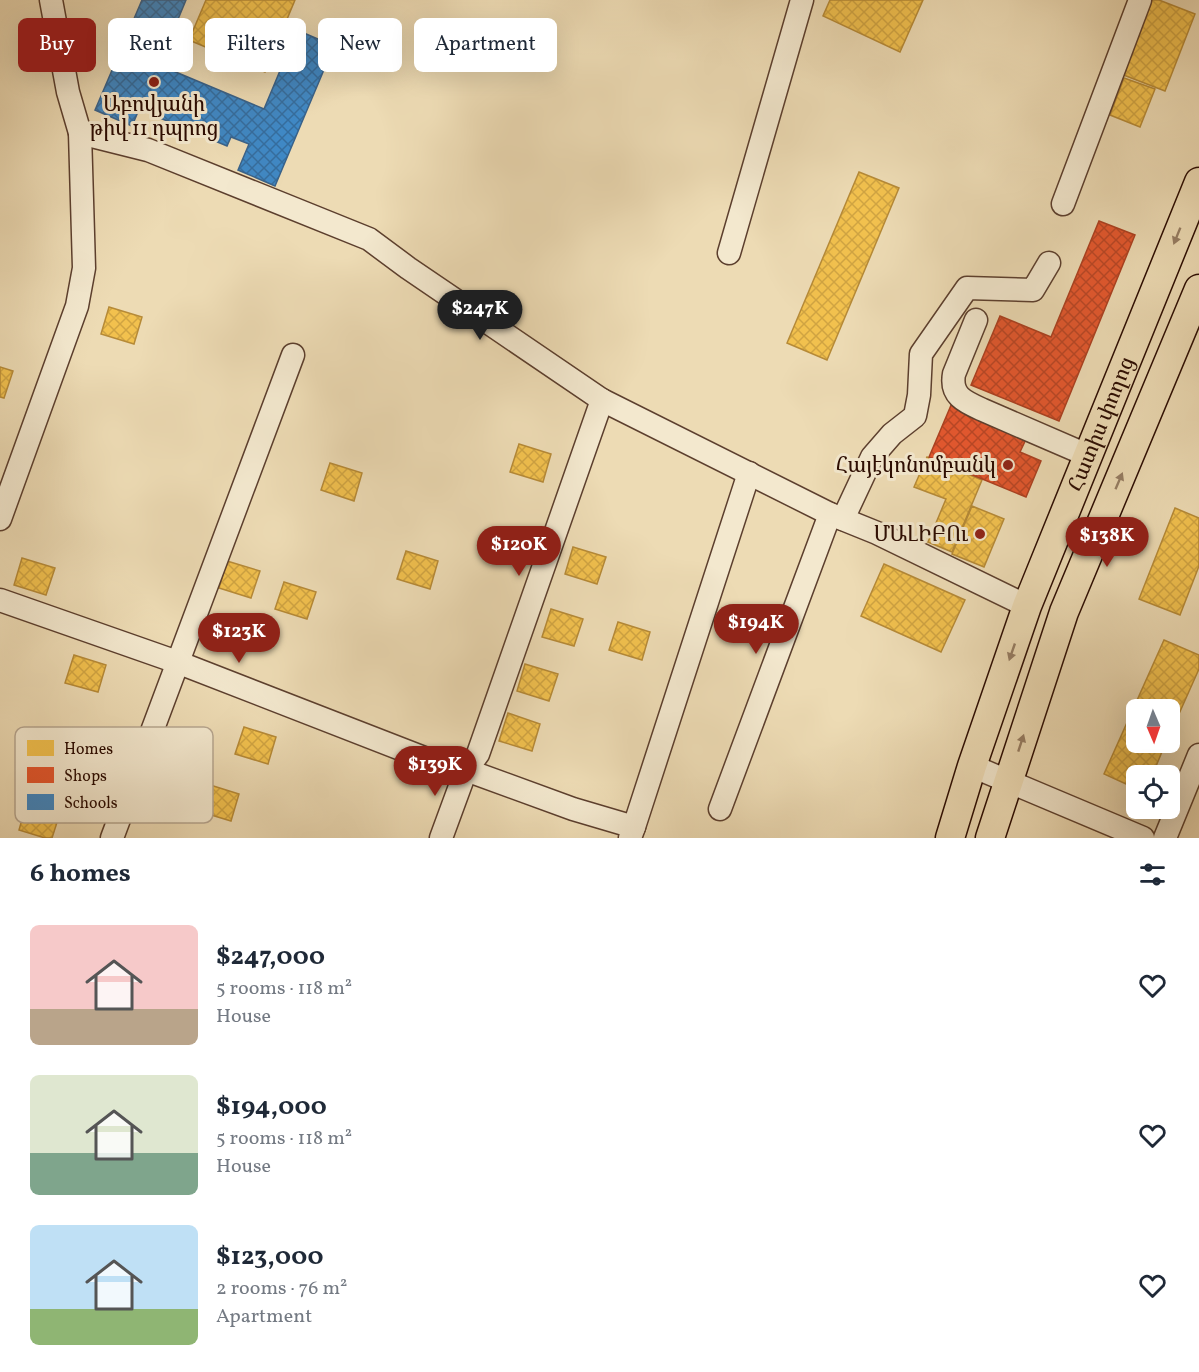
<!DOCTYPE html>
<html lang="en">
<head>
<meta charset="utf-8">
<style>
	body { margin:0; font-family:Vollkorn,"Noto Serif Armenian",serif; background:#f6f6f7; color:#1f2937; height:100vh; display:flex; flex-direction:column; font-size:22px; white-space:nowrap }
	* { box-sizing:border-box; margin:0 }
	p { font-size:20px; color:#747a83 }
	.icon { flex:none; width:33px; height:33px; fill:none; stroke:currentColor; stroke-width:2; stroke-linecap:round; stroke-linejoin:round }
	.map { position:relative; height:838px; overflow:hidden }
	.side { display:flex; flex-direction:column; background:#fff; flex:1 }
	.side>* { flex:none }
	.guide { position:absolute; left:18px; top:18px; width:600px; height:54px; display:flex; gap:12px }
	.needle { width:39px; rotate:178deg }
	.fabs { position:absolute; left:1126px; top:699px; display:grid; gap:12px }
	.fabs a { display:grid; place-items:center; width:54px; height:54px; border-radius:9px; background:#fff; box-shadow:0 6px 24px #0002; font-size:30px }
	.price { position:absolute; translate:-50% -51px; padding:0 14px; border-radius:21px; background:#8f2418; color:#fff; font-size:20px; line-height:39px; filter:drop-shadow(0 2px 3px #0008) }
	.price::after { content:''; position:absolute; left:50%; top:36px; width:18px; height:14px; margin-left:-9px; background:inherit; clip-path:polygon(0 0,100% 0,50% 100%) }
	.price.active { background:#222; color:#fff }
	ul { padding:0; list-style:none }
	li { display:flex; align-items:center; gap:18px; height:150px; padding:0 30px }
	li span { display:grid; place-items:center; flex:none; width:168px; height:120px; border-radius:9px; color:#555 }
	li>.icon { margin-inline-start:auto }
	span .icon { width:72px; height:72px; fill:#fffc; stroke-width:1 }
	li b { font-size:26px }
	h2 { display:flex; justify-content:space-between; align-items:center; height:72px; padding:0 30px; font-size:26px }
	.tag { padding:0 21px; border-radius:9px; background:#fff; box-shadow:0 6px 24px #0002; font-size:21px; line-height:54px }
	.tag.active { background:#8f2418; color:#fff }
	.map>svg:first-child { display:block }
</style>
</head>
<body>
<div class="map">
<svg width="1199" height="838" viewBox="0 0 1199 838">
	<defs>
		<pattern id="homes-cross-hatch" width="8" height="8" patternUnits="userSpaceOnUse" patternTransform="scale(1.5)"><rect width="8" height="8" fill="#f2c14e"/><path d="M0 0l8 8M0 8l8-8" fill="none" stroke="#d0a442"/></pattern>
		<pattern id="shops-cross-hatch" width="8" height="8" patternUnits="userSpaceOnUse" patternTransform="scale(1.5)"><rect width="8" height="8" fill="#e4572e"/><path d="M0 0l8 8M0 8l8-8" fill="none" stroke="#b94625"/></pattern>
		<pattern id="schools-cross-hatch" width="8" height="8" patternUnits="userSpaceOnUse" patternTransform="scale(1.5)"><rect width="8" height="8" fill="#3f88c5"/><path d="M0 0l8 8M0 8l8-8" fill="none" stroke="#356d9e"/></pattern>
	</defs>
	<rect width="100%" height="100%" fill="#eddbb4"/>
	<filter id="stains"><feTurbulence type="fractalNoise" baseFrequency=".00333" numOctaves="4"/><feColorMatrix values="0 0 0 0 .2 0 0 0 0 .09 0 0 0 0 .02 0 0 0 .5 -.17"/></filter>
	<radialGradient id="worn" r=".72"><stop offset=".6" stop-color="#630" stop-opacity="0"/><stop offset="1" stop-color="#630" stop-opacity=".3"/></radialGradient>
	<g fill="url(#homes-cross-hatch)" stroke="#b68a37" stroke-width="1.5">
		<path d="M206,0H295L265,72L189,40Z"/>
		<path d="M830,0H923L900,52L823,16Z"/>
		<path d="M1149,0H1159L1195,14L1165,91L1121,74Z"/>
		<path d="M1124,78L1155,89L1140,127L1110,115Z"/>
		<path d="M859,172L899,188L827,360L787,343Z"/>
		<path d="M109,307L142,317L134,344L101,334Z"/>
		<path d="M0,367L13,371L4,398L0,397Z"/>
		<path d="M519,444L551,454L543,482L510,472Z"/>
		<path d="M927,457L982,480L952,552L928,542L946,499L914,487Z"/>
		<path d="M330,463L362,473L354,501L321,490Z"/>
		<path d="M972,506L1004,519L984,567L952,554Z"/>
		<path d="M1175,508L1199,518V566L1180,615L1139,599Z"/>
		<path d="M573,547L606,557L597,584L565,574Z"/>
		<path d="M406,551L438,561L430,589L397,579Z"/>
		<path d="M22,558L55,568L46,595L14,585Z"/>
		<path d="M227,561L260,571L251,598L219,588Z"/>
		<path d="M884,564L965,600L941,652L861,616Z"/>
		<path d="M284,582L316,592L307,619L275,609Z"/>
		<path d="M551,609L583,619L574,646L542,637Z"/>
		<path d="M618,622L650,632L642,660L609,650Z"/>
		<path d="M1164,640L1199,655V669L1170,734V710H1137V742H1166L1152,776H1137V789L1104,774Z"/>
		<path d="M74,655L106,665L98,692L65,683Z"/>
		<path d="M525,664L558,674L549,701L517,691Z"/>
		<path d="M508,713L540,724L532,751L499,741Z"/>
		<path d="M244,727L276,737L268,764L235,754Z"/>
		<path d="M207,784L239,794L231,821L198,811Z"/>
		<path d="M27,802L60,813L52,838H45L19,830Z"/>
	</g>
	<g fill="url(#shops-cross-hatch)" stroke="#ac4020" stroke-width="1.5">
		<path d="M1099,221L1135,235L1059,421L971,385L1000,316L1051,337Z"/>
		<path d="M952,403L1028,435L1020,452L1041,461L1026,497L929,457Z"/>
	</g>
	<path fill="url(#schools-cross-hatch)" stroke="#39628a" stroke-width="1.5" d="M142,0H186L159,65L264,109L297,30L334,46L275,186L238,170L249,144L231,137L227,146L153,115L157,105L143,100L132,126L95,110Z"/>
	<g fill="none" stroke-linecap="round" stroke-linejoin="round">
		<g stroke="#5c3f2e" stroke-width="25">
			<g id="minor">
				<path d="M51,0L68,92L80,133L148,150L369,239L408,268L602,400L830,514L877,533L1027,606"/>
				<path d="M1063,204L1140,0"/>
				<path d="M729,253L802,0"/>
				<path d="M976,320L954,374C950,396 965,402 983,410L1087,455"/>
				<path d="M0,519L77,306L84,268L80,133"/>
				<path d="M843,519L872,457L892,434L915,416L919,395L921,354L967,288L1033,290L1049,263"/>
				<path d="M0,600L177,662L442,765L466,770L573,809L634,827L630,838"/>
				<path d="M972,766L1143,838"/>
				<path d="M720,809L830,514"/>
				<path d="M634,827L749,473"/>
				<path d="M112,838L293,355"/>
				<path d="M441,838L466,770L478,754L602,400"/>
				<path d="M1165,838L1199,755"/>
			</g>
		</g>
		<g stroke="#2b0b01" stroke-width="31">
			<g id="major">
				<path id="s1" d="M950,838L972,766L1027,606L1199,182"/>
				<path d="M990,838L1064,612L1199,289"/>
			</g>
		</g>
		<use href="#minor" stroke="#f3e8ce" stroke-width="22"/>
		<use href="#major" stroke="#eddbb4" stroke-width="28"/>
	</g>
	<defs><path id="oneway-solid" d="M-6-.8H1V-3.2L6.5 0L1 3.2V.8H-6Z" transform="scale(1.5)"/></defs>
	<g fill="#967d63">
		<use href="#oneway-solid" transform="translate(1177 236) rotate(112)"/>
		<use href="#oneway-solid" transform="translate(1119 481) rotate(-67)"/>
		<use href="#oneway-solid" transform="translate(1012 652) rotate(109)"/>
		<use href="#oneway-solid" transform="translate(1021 743) rotate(-72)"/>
	</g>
	<g fill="#8f2418" stroke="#f3e8ce" stroke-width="2">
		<circle cx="154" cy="82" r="6"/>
		<circle cx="1008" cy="465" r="6"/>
		<circle cx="980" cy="534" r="6"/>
	</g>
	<g text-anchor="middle" stroke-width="6" stroke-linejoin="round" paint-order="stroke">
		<g font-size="21" fill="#2b0b01" stroke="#f3e8ce" text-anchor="end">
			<text x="154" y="111" text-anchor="middle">Աբովյանի<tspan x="154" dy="24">թիվ 11 դպրոց</tspan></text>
			<text x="996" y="472">Հայէկոնոմբանկ</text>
			<text x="968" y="541">ՄԱԼԻԲՈւ</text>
		</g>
		<g font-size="21" fill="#2b0b01" stroke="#f3e8ce">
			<text dy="7" stroke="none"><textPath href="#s1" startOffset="441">Հատիս փողոց</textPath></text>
		</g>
	</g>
	<rect x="15" y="727" width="198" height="96" rx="9" fill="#f3e8ce" stroke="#b7a690" stroke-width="1.5"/>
	<rect x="27" y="740" width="27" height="16" fill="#f2c14e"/>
	<rect x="27" y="767" width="27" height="16" fill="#e4572e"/>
	<rect x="27" y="794" width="27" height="16" fill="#3f88c5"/>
	<g font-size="16" fill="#2b0b01">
		<text x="64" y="754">Homes</text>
		<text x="64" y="781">Shops</text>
		<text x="64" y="808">Schools</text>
	</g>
	<rect width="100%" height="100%" filter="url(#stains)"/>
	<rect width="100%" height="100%" fill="url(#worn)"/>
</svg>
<div class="fabs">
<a><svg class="needle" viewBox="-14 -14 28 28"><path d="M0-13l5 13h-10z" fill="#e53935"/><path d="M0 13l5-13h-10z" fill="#747a83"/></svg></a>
<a><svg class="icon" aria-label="locate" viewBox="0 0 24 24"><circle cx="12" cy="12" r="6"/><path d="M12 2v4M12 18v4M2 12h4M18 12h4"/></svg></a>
</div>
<b class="price active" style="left:480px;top:341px">$247K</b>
<b class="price" style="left:1107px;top:568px">$138K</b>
<b class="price" style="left:519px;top:577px">$120K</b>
<b class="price" style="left:756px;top:655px">$194K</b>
<b class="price" style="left:239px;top:664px">$123K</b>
<b class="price" style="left:435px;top:797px">$139K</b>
<div class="guide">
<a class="tag active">Buy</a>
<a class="tag">Rent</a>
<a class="tag">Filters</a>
<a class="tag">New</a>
<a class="tag">Apartment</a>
</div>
</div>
<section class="side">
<h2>6 homes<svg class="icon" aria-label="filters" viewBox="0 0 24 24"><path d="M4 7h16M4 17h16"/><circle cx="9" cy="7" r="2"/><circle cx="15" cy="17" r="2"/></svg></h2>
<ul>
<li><span style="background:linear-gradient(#f6c9c9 70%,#b9a48a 0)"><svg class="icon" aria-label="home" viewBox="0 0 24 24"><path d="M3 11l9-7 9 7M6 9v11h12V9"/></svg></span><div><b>$247,000</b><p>5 rooms · 118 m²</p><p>House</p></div><svg class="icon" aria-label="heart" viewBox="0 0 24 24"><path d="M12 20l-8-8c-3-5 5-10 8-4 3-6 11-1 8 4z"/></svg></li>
<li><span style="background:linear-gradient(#dfe7d0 65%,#7fa58c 0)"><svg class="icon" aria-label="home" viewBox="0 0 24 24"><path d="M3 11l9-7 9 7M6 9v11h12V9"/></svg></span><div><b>$194,000</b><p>5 rooms · 118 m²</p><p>House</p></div><svg class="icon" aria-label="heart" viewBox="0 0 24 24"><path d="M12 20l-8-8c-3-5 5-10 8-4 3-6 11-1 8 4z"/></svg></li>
<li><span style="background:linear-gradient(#bfe0f5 70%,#8fb573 0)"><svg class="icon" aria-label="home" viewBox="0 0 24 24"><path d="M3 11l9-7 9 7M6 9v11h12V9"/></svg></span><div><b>$123,000</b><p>2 rooms · 76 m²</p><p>Apartment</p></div><svg class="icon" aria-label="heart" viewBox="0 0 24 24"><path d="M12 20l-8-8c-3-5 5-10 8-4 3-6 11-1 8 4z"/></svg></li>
</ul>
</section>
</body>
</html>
